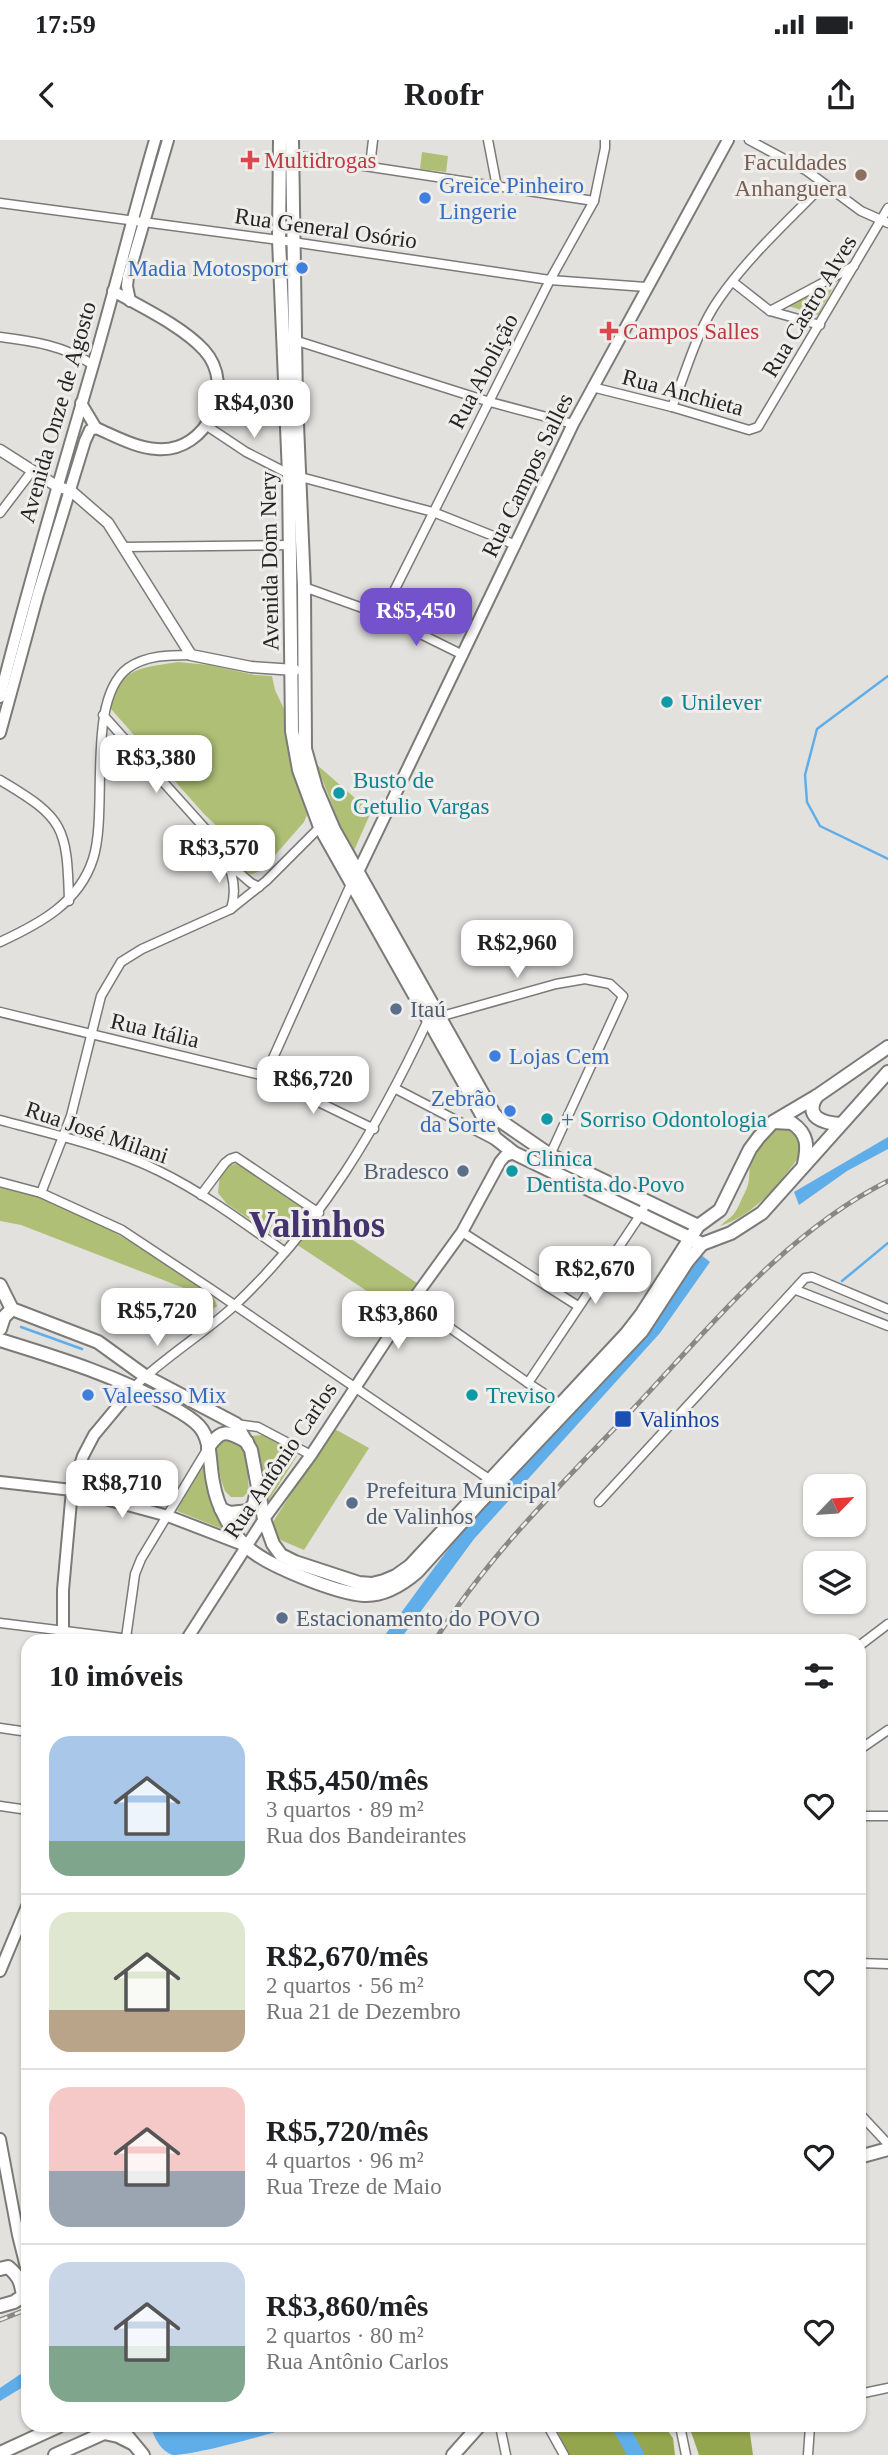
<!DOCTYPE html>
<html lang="pt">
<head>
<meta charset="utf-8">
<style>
	body { margin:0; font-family:"Times New Roman",serif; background:#f6f6f6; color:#202124; height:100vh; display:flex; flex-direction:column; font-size:26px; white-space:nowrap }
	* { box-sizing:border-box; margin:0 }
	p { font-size:23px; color:#757577 }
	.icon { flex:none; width:38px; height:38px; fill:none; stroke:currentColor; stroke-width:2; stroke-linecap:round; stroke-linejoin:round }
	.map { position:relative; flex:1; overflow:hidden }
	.drawer { position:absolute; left:21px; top:1494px; width:845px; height:798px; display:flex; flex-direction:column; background:#fff; border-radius:21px; box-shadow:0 2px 5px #0004 }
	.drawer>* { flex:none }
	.needle { width:46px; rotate:65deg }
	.controls { position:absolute; left:803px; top:1334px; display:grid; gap:14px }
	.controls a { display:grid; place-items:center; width:63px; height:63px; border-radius:14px; background:#fff; box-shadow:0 2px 5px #0004; font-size:35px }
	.price { position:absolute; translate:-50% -60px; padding:0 16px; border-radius:14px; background:#fff; color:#222; font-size:23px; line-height:46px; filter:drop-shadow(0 2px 4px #0008) }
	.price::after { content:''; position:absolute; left:50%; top:42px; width:21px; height:16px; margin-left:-10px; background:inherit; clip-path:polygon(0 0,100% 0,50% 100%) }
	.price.current { background:#7452cb; color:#fff }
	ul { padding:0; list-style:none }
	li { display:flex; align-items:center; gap:21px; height:175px; padding:0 28px }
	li+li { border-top:2px solid #e0e0e0 }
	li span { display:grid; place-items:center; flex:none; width:196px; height:140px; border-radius:21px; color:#555 }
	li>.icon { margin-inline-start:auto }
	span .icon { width:84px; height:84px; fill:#fffc; stroke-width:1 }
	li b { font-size:30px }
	h2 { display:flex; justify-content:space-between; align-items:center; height:84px; padding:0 28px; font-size:30px }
	.status { display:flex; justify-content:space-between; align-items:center; height:49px; padding:0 35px; background:#fff; direction:ltr }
	.status svg { height:19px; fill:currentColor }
	header { display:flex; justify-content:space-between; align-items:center; height:91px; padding:0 28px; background:#fff; font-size:32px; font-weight:700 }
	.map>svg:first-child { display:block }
</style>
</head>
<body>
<div class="status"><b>17:59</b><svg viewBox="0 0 49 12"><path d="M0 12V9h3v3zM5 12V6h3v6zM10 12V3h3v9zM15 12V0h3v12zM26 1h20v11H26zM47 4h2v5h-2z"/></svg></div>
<header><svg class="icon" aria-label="back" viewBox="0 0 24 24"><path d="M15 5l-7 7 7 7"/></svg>Roofr<svg class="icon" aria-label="share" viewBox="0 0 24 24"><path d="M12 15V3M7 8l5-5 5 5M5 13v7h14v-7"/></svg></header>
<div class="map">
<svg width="888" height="2315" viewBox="0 0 888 2315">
	<rect width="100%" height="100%" fill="#e2e1de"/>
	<g fill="#afc076">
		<path d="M422,12L448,16L446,32L420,29Z"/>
		<path d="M835,144L818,175L788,166Z"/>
		<path d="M178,522L209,525L255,535L272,536L275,550L286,573L287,603L307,675L304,682L262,730L252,734L246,733L224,693L204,674L111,569C119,526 142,528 178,522Z"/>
		<path d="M316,624L371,672L352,715Z"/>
		<path d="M788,987L799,996L802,1008L798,1018C779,1045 753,1076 720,1086C724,1082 729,1079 733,1075C738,1069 742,1058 746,1050C750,1043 749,1031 750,1023C751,1005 772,988 788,987Z"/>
		<path d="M239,1023L308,1070L281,1101L227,1064L218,1053L220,1033L231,1025Z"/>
		<path d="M0,1046C80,1064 149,1111 214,1158L217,1166L197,1180L189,1150L21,1085L0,1081Z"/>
		<path d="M320,1078L417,1143L397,1171L296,1104Z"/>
		<path d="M333,1288L369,1308L304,1410L278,1399L273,1382Z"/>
		<path d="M263,1295L290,1307L297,1316L269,1360L264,1358L251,1296Z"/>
		<path d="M223,1300C252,1302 247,1329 249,1351L243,1357H231L225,1351L221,1340L215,1307Z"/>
		<path d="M203,1324L215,1373L225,1390L177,1371Z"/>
	</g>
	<g fill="#94a64d">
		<path d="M555,2286H664L673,2298L675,2315H569Z"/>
		<path d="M689,2286H749L753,2315H699Z"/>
	</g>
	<g fill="#5fade9">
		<path d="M888,997V1009L847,1031L799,1065L794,1052Z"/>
		<path d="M700,1114L710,1122L660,1193L474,1399L399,1501L380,1502C417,1451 453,1400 495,1353C565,1275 646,1205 700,1114Z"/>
		<path d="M28,2229V2244L0,2261V2248Z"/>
		<path d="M151,2286H295C271,2294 195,2315 173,2315C161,2312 153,2296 151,2286Z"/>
	</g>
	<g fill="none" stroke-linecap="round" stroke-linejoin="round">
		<g stroke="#5fade9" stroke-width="2.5">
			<path d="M888,536L817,589L805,635L807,662L820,686L888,719"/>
			<path d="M842,1141L888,1103"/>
			<path d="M21,1187L82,1209"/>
		</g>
		<path stroke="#5fade9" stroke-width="16" d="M620,2286L636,2315"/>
		<g stroke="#7b7a77" stroke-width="11">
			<g id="minor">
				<path d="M488,0L497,47"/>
				<path d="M749,0L807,31L861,71L888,83"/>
				<path d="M292,15L594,61"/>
				<path d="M370,26L373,0"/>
				<path d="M0,63L279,100L550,140L646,147"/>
				<path d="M733,142L770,171L820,185"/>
				<path d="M770,171L854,126"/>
				<path d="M0,197C32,201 66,206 93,225"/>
				<path d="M291,199L490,262L573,284"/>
				<path d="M592,247L672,267L749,290L758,287L888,68"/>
				<path d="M672,267C686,232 697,190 719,159C748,117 788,81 824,44"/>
				<path d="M207,286L246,312L289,334L433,372L516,405"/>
				<path d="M0,373L32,331"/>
				<path d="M123,407L290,405"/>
				<path d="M304,447L382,475L463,515"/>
				<path d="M382,475L550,140L594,61L605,8V0"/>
				<path d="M103,575L218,703C229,724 239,744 231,769"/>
				<path d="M0,640C64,678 67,686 69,761"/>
				<path d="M230,725L251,743L259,747"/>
				<path d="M0,802C39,784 79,763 93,719C109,670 85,560 128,528C146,515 170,515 191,515"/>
				<path d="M0,872L265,936L374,989"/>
				<path d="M265,936L351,744"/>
				<path d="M396,949L496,1001"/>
				<path d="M0,980C52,994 111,1007 159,1031C204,1053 244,1083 285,1112"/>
				<path d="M0,1042L41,1053L122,1090L217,1153L489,1339"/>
				<path d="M41,1053L71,976L101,856L121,822L142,809L231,769L266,741L320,687"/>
				<path d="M201,1055L225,1023L230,1019L236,1017L319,1073"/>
				<path d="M462,1092L578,1166"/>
				<path d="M796,1150L888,1186"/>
				<path d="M412,1161L528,1243L562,1265"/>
				<path d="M528,1243L641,1074L647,1061"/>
				<path d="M134,1247C165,1217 202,1195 234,1166C321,1084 378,987 428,880L556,844L585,839L610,844L623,856L550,1015"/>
				<path d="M236,1284L258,1287L311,1315"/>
				<path d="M599,1362L805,1138L812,1137L888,1169"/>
				<path d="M0,1483L154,1502"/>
				<path d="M126,1498L135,1434L141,1419L208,1308"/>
				<path d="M859,1506L888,1484"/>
				<path d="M0,1588L28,1592"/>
				<path d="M859,1610L888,1590"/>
				<path d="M0,1666L28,1670"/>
				<path d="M859,1676H888"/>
				<path d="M859,1823L888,1824"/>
				<path d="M859,1973L888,2004"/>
				<path d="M859,2254L888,2248"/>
				<path d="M500,2286L506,2315"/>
				<path d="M548,2286L564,2315"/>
				<path d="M680,2286L686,2315"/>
				<path d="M808,2315L810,2286"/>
			</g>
		</g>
		<g stroke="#7b7a77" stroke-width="13">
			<path id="tertiary" d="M0,310L58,347L70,350L108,383L191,515L251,527L295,530"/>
		</g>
		<g stroke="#7b7a77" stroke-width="14">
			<g id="secondary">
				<path d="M130,161L127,146L128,137L168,0"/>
				<path d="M81,263L96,288"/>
				<path d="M96,288C115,296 136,308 157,309C208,313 237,246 204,210C182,186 141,167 113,151"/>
				<path d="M0,557C28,445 61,335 93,225C115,150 133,75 155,0"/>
				<path d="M0,593L38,454L85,301L90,290L96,288"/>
				<path d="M356,736L573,284L728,0"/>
				<path d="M0,1342L72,1350L168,1376L246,1406"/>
				<path d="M63,1502V1450L72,1350L83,1316L94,1295L134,1247"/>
				<path d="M185,1502L264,1379L311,1315L412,1161L462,1092L500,1022L505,1016L514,1013"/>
				<path d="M0,1831L28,1764"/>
				<path d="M0,1999L18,2095L28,2135"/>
			</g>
		</g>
		<g stroke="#7b7a77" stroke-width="16">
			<g id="primary">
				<path d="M280,0L279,100L289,334L292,591L299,630L320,687L495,998L514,1013L702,1104"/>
				<path d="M292,0L296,261L304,447L305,609L316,648L334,690L494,974L502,982L550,1015L698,1086"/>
				<path d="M817,956C803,977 823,983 840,984"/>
				<path d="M774,982L792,983C808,994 808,1006 804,1024"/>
				<path d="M702,1104L731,1093L762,1073L888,932"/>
				<path d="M0,1145L12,1169L98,1202L145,1236L236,1284L251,1310L264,1379L273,1404L281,1415L295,1422L359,1443L372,1444L384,1441L396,1436L410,1426L627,1193L641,1175L698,1086L720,1070L750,1009L759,997L773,982L817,956L888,907"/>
				<path d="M0,1189L4,1177L12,1169"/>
				<path d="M0,1200C58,1218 115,1235 168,1265C179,1271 191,1277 199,1286C212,1300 209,1324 213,1342C215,1354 219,1366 225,1377C230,1387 238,1399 247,1407C267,1426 337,1453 364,1455C383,1456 403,1444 417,1432L481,1361L642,1191L687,1122L702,1104"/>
				<path d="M208,1308C221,1288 228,1291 247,1302"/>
				<path d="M221,1369L230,1373L249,1371L254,1364L257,1350"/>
				<path d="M859,2017L888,2009"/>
				<path d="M0,2129L8,2127C19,2136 21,2142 23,2156L14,2162L0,2166"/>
				<path d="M119,2286L143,2315"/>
				<path d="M0,2313L59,2286"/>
				<path d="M55,2315L104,2293L118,2296L132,2303"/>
				<path d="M453,2315L479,2286"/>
			</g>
		</g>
		<use href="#minor" stroke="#fff" stroke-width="8"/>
		<use href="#tertiary" stroke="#fff" stroke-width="10"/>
		<use href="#secondary" stroke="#fff" stroke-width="10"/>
		<use href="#primary" stroke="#fff" stroke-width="12"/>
		<g stroke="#888885" stroke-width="5">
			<g id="rail">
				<path d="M434,1502C488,1415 563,1343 633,1269C711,1186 785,1093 888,1041"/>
				<path d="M0,2180L28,2169"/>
			</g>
		</g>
		<use href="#rail" stroke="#efeeeb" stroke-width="2.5" stroke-dasharray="8" stroke-linecap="butt"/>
	</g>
	<g fill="#e0444e" stroke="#efeeeb" stroke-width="2.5">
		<path d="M246.5 9.5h7v7h7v7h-7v7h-7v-7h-7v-7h7z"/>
		<path d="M605.5 180.5h7v7h7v7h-7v7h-7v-7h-7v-7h7z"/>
	</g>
	<circle fill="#8d6e63" stroke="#efeeeb" stroke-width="2.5" cx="861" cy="35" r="7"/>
	<g fill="#3f7fe0" stroke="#efeeeb" stroke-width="2.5">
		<circle cx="425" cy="58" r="7"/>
		<circle cx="302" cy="128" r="7"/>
		<circle cx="495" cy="916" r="7"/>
		<circle cx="510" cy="971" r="7"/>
		<circle cx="88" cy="1255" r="7"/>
	</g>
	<g fill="#0f9aa8" stroke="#efeeeb" stroke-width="2.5">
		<circle cx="667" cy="562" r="7"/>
		<circle cx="339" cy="653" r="7"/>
		<circle cx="547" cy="979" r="7"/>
		<circle cx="512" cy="1031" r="7"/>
		<circle cx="472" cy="1255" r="7"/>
	</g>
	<g fill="#5c6f8a" stroke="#efeeeb" stroke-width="2.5">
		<circle cx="396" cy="869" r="7"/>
		<circle cx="463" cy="1031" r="7"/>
		<circle cx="352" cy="1363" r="7"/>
		<circle cx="282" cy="1478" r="7"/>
	</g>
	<rect fill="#1a4fb4" stroke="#efeeeb" stroke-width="2.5" x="614" y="1270" width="18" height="18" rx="3.5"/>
	<g text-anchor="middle" stroke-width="6" stroke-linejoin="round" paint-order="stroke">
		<g font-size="23" fill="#be3a42" stroke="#efeeeb" text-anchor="start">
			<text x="264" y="28">Multidrogas</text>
			<text x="623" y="199">Campos Salles</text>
		</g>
		<g font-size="23" fill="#785e54" stroke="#efeeeb" text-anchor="end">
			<text x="847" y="30">Faculdades<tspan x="847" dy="26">Anhanguera</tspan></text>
		</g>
		<g font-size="23" fill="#366cbe" stroke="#efeeeb" text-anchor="start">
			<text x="439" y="53">Greice Pinheiro<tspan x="439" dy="26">Lingerie</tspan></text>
			<text x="288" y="136" text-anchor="end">Madia Motosport</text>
			<text x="509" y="924">Lojas Cem</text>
			<text x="496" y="966" text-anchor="end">Zebrão<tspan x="496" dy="26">da Sorte</tspan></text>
			<text x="102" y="1263">Valeesso Mix</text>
		</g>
		<g font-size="23" fill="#252523" stroke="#efeeeb">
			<text transform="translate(326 88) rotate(8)" y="8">Rua General Osório</text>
			<text transform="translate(809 166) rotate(-59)" y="8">Rua Castro Alves</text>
			<text transform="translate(483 231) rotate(-63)" y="8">Rua Abolição</text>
			<text transform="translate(683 252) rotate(15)" y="8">Rua Anchieta</text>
			<text transform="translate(57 272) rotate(-74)" y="8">Avenida Onze de Agosto</text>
			<text transform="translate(527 335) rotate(-64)" y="8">Rua Campos Salles</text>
			<text transform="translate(269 421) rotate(-91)" y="8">Avenida Dom Nery</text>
			<text transform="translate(155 890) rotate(13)" y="8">Rua Itália</text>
			<text transform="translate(97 992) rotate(19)" y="8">Rua José Milani</text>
			<text transform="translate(280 1320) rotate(-56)" y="8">Rua Antônio Carlos</text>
		</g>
		<g font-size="23" fill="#0d838f" stroke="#efeeeb" text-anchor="start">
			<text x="681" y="570">Unilever</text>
			<text x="353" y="648">Busto de<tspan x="353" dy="26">Getulio Vargas</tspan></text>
			<text x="561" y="987">+ Sorriso Odontologia</text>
			<text x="526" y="1026">Clinica<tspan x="526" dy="26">Dentista do Povo</tspan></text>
			<text x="486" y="1263">Treviso</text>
		</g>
		<g font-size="23" fill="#4e5e75" stroke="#efeeeb" text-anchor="start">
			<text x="410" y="877">Itaú</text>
			<text x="449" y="1039" text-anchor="end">Bradesco</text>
			<text x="366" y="1358">Prefeitura Municipal<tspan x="366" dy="26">de Valinhos</tspan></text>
			<text x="296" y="1486">Estacionamento do POVO</text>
		</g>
		<g font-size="23" fill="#164399" stroke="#efeeeb" text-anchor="start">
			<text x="639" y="1287">Valinhos</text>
		</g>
		<g font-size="37" font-weight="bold" fill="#433470" stroke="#efeeeb">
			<text x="317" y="1097">Valinhos</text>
		</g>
	</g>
</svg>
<div class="controls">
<a><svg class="needle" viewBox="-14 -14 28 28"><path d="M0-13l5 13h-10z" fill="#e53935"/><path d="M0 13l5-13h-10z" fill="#757577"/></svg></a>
<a><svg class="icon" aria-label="layers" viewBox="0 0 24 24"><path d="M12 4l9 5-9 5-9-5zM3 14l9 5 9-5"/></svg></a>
</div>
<b class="price" style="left:254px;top:300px">R$4,030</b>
<b class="price current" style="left:416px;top:508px">R$5,450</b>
<b class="price" style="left:156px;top:655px">R$3,380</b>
<b class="price" style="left:219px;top:745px">R$3,570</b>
<b class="price" style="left:517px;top:840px">R$2,960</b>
<b class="price" style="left:313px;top:976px">R$6,720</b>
<b class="price" style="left:595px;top:1166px">R$2,670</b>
<b class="price" style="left:157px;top:1208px">R$5,720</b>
<b class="price" style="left:398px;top:1211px">R$3,860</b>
<b class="price" style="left:122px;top:1380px">R$8,710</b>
<section class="drawer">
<h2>10 imóveis<svg class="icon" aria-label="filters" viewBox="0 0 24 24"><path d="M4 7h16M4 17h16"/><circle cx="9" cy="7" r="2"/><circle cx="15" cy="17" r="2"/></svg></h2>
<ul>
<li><span style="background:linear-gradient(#a9c7e8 75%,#7fa58c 0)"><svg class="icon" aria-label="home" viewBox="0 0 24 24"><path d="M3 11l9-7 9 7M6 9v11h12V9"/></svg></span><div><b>R$5,450/mês</b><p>3 quartos · 89 m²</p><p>Rua dos Bandeirantes</p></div><svg class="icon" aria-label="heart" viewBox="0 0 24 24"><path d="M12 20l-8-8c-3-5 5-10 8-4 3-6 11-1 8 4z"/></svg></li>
<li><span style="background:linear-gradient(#dfe7d0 70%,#b9a48a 0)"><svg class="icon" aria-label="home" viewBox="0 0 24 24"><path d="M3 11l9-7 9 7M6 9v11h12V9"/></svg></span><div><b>R$2,670/mês</b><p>2 quartos · 56 m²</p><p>Rua 21 de Dezembro</p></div><svg class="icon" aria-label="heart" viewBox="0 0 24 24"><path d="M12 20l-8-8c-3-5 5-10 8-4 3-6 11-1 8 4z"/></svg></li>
<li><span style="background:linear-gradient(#f6c9c9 60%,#9aa5b1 0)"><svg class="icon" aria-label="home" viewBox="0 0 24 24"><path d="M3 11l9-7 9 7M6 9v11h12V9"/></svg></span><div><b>R$5,720/mês</b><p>4 quartos · 96 m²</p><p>Rua Treze de Maio</p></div><svg class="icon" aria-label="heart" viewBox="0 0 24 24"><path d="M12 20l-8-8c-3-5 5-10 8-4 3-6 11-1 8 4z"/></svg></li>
<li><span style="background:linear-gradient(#c9d6e8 60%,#7fa58c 0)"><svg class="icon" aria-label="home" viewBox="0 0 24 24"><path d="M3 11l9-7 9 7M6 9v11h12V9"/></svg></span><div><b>R$3,860/mês</b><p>2 quartos · 80 m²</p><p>Rua Antônio Carlos</p></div><svg class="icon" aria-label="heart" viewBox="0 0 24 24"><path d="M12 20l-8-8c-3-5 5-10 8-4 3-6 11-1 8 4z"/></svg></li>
</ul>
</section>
</div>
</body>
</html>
